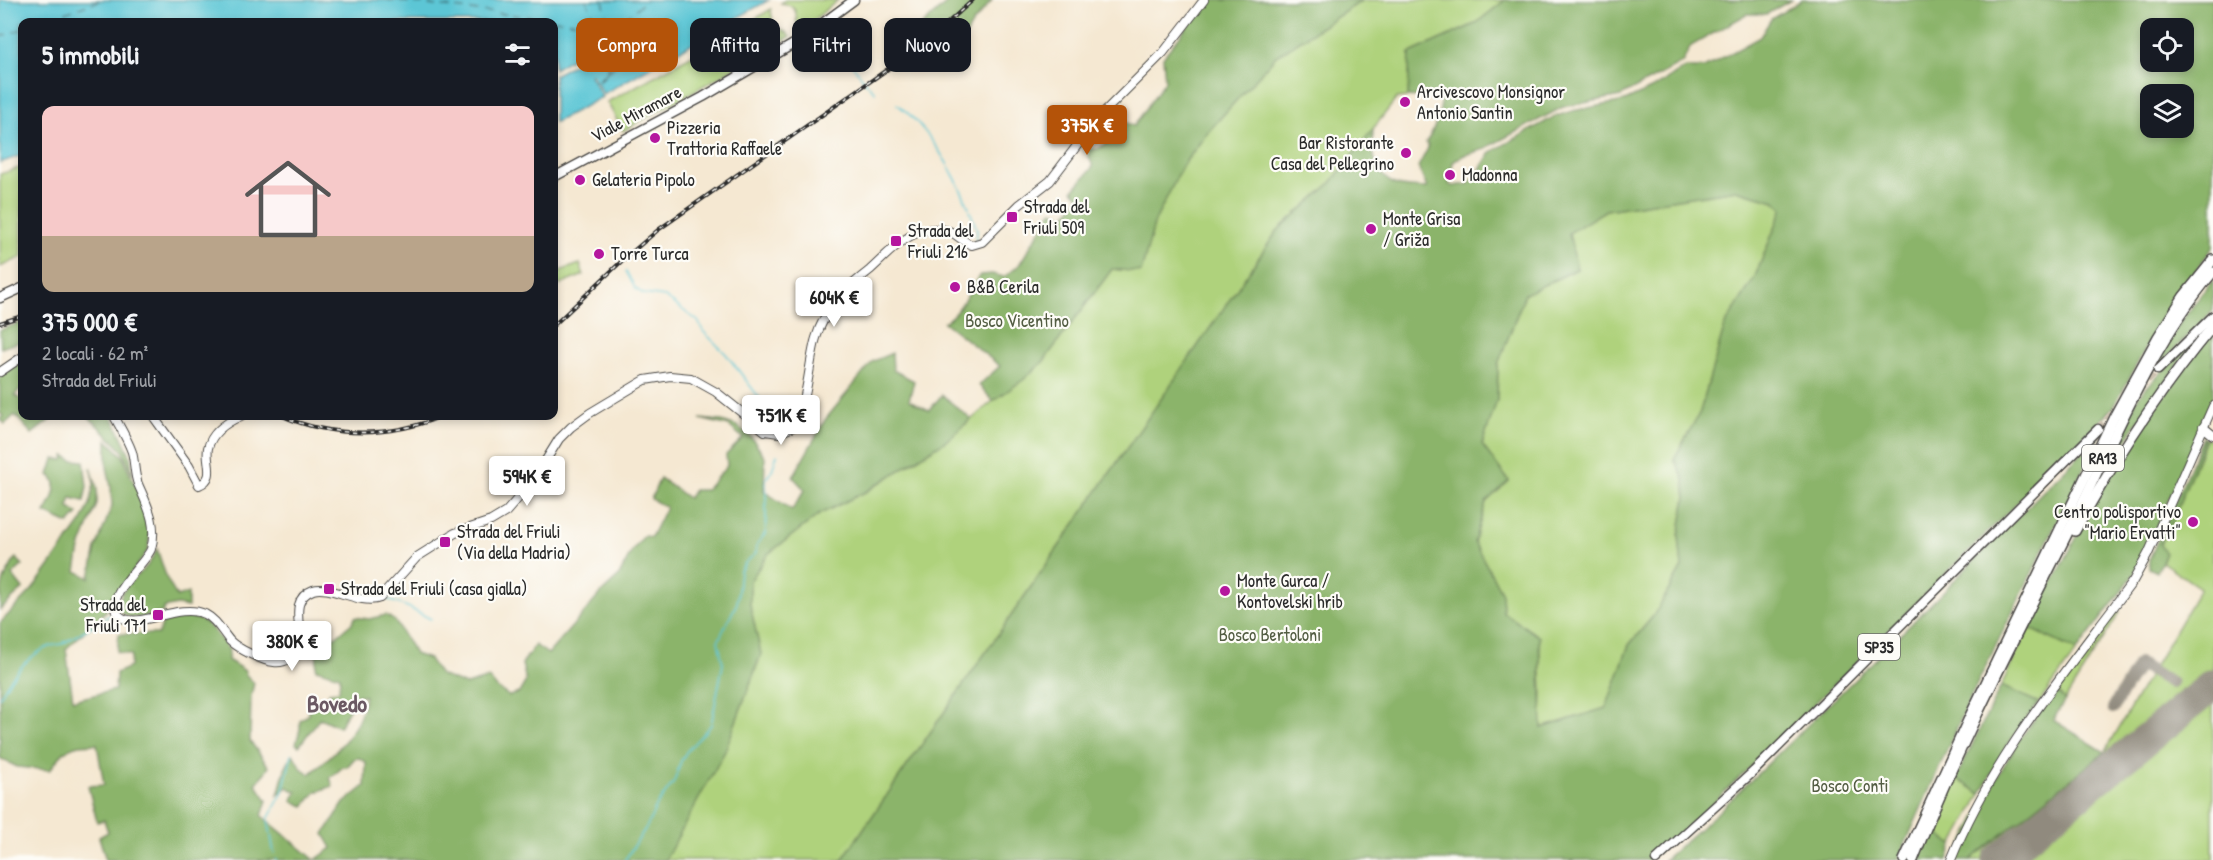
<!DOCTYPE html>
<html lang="it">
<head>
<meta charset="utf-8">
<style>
	body { margin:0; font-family:"Patrick Hand",sans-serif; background:#20242c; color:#f1f3f6; height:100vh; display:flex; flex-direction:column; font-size:22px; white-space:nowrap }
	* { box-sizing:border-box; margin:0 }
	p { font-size:20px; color:#9ea1a6 }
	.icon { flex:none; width:33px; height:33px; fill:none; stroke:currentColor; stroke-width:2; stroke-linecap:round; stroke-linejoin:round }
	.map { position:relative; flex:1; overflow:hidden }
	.details { position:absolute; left:18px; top:18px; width:540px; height:402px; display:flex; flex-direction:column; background:#171b24; border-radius:12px; box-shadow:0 3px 9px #0003 }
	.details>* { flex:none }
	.hud { position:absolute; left:576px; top:18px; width:570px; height:54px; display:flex; gap:12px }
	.controls { position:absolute; left:2140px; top:18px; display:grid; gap:12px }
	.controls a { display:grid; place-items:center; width:54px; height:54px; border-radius:12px; background:#171b24; box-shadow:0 3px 9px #0003; font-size:30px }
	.price { position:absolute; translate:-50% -51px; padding:0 14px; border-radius:6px; background:#fff; color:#222; font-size:20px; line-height:39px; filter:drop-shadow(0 2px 3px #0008) }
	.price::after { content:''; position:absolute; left:50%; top:36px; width:18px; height:14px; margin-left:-9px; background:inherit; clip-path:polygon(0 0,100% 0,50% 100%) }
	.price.current { background:#b45309; color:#fff }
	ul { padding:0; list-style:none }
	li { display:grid; align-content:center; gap:12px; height:318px; padding:0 24px }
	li+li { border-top:2px solid #363941 }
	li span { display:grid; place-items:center; height:186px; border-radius:12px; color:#555 }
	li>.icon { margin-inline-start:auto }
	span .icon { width:108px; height:108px; fill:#fffc; stroke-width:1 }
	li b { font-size:26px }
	h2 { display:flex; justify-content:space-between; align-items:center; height:72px; padding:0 24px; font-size:26px }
	.chip { padding:0 21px; border-radius:12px; background:#171b24; box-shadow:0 3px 9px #0003; font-size:21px; line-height:54px }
	.chip.current { background:#b45309; color:#fff }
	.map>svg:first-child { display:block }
</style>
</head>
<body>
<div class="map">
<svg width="2213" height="860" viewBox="0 0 2213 860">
	<rect width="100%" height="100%" fill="#fdfcf7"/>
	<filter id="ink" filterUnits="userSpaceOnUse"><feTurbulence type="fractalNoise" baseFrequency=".0167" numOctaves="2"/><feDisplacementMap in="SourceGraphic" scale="12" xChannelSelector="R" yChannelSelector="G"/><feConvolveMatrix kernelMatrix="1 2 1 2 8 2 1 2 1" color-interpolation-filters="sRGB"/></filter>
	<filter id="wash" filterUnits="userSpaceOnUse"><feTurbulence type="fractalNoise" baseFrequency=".008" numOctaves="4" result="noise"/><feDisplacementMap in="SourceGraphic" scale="24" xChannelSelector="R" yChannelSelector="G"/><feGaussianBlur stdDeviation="1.35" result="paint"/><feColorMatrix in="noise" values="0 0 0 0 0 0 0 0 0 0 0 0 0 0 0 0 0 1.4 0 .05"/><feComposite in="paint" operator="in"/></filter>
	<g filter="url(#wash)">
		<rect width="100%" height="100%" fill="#f5e8d2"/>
		<g fill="#afd27b" stroke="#6d7e53" stroke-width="1.5">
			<path d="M785,0H838L799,32C792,17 804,8 781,3Z"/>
			<path d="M1363,0H1505L1475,24L1410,53L1408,97L1397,98L1330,184L1278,230L842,860H665L725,751L761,655L750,605V580L768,554L820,514L867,491L947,440L993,401L1023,380L1043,362L1112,269L1141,272L1155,221L1183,165L1207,133L1276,56Z"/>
			<path d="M771,9C774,39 780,21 790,37L623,131L607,102L709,46Z"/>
			<path d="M22,167V257L0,267V174Z"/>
			<path d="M1736,190L1775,201L1783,208L1754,279L1725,325L1700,412L1674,459L1684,479L1686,498L1679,536L1682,567L1655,614L1629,645L1606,708L1541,728L1542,689L1539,637L1503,612L1502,594L1474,542L1486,502L1509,481L1482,446L1497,400L1498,364L1525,294L1577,269L1568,233L1606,210Z"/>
			<path d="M580,264L584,275L554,287V273Z"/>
			<path d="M2207,437L2213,442V860H1970L2105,752L2200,588L2162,562L2165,555L2160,545C2164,530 2176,521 2178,506Z"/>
			<path d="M2116,611L2120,612L2065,700L2056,691Z"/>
			<path d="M2029,628L2077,651L2039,703L2001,686Z"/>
			<path d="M1956,778L1981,794L1953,845L1932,830Z"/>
		</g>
		<g fill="#8bb46b" stroke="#5b704b" stroke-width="1.5" fill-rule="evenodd">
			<path d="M950,0H992L973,23L959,47L948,44L941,35L902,64L886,58Z"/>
			<path d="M1208,0H1363L1276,56L1207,133L1183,165L1155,221L1141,272L1112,269L1043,362L1023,380L993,401L979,385L1000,366L944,322C961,312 968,291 980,275L992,274L1004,277L1019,265L1052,211L1065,216L1080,197L1073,190L1093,167L1086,149H1098L1109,142L1097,126L1109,116L1134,126L1165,81L1163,57Z"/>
			<path d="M1505,0H1791L1767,14H1747L1691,46L1682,63L1621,96L1563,107L1482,150L1464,155L1453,162L1449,184L1453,186L1468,184L1475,177L1491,152L1554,117L1572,111L1625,101L1653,88L1685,68H1704L1760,37L1771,19L1802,0H2213V247L2165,313L2113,408L1768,750L1705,811L1648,860H842L1278,230L1330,184L1373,129C1372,149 1372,173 1394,184C1402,188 1417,187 1427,188L1418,167L1428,148V145L1426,143C1433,131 1447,105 1437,94C1426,93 1418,100 1408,97L1410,53L1475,24ZM2151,28H2184V62H2151ZM2151,94H2184V128H2151ZM1736,190L1775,201L1783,208L1754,279L1725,325L1700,412L1674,459L1684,479L1686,498L1679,536L1682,567L1655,614L1629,645L1606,708L1542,728L1539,637L1503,612L1502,594L1474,542L1486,502L1509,481L1482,445L1497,400L1498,364L1525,294L1577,269L1569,233L1606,210Z"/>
			<path d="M2213,279V311L2156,368L2154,366L2180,323Z"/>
			<path d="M22,322V346L19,342L1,348L0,330Z"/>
			<path d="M2213,331V398L2142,560L2132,577L2077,651L2029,628L2101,491L2156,407Z"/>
			<path d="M2201,333L2148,407L2094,487L2140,394Z"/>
			<path d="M892,353L893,370L914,381L909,400L929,410L942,395L971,419L947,440L867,491L820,514L768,554L750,581V605L761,654L725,751L665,860H106L99,837L108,832L104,820L97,822L88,786L104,785L97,744C69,745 67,746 50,770L17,767L0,758V623L32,590L82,521L90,504L94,484L91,467L97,488V504L80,548L76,571L90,578L96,548L112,506L111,487L107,467V440L123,456L131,477L147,505L150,533L148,550L112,601L111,606L66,649L73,700L115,690L116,673L130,667L131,655L117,652L119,634H158L163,623C200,609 208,622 229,650L228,660L245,671L246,675L254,683L251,696L250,741L269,767L256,784L267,800L262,816L315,860L332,848L324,834L344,803L365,786L366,762L359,758L354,759L347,767H343L330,778L333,786L316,792L304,806L292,801L297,792L287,787L278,795L285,769L293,754L301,768L310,774C336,752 361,731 365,696L357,695L339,727L320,718L299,746L296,744L300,729V720L308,715L309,706L327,707L329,692L339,691L340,676L316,669L317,656L305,652L302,636L316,637L319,622H327V633L334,638L352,623L355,617L369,619L386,615L395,621L415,654L429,659L440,675L466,685L489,678L497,688L509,696L519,693L526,681L522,664L535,645L548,654L603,591L618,577L632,551L644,536L651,537L666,507L651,499L660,478L688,498L694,490H706L727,466L726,455L743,438L729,426L700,419L722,421L737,426L751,437L765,457L764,491L792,510L805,490L793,477L825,420L873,361Z"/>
			<path d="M19,362L22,365V387L15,395L22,400V416H55L32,434L15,415L5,424L0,419L3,416L0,413V376Z"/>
			<path d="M88,416H112L130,455L133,476L123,451Z"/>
			<path d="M2101,433L1971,696L1898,860H1664L1717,813L1883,652Z"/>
			<path d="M2203,437L2205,439L2178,506C2176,521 2164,530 2160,545L2166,553L2157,572L2149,568V560Z"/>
			<path d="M65,456L72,460L84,461L87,487L84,501L71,498L68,507L78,514L69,524L45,513C51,503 62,482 49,475L54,459L64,460Z"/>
			<path d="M157,549L167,579L177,597L188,593V607L177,605L163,608V612C148,616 132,623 120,611C115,590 135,579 147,566C151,561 154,555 157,549Z"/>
			<path d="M16,558L23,565L12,575L23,589L0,610C0,586 3,578 16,558Z"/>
			<path d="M2001,686L2039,703C2015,730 1997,761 1981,794L1956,778Z"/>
			<path d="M2056,691L2065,700L2053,720L2105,752L1970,860H1955L1993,784L2019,740Z"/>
			<path d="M1932,830L1953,845L1948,860H1920Z"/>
		</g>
		<path fill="#5bc6d5" stroke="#437880" stroke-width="1.5" d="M0,0H769L603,94L592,74L590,75L602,97L554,123V75L598,51L599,48L597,46L591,47L554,69V22H22V155L0,163Z"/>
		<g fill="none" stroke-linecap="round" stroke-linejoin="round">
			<g stroke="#5bc6d5" stroke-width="1.5">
				<path d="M832,44C850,57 859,77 875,92"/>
				<path d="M897,104C928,127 954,171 969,208"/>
				<path d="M970,211L977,230L976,241"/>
				<path d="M626,271L635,288L643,294L665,297L698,321L703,331L726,354L761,400L766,407L771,424"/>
				<path d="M384,598L410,608"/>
				<path d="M411,609L431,619"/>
				<path d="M0,697C11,675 36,645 62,644L114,613"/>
				<path d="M274,853L268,819L282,794L292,754"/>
				<path d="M276,859L277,860"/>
				<path d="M625,860L647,826L658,803L674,782L681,761L687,751L711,725L723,664L718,641L737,603L740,571L745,563L756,553L757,544L765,534L766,527V479L772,470L777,455"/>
			</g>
			<g stroke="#3c6166" stroke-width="1.5" stroke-dasharray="8 6" stroke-linecap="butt">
				<path d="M387,0L588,24C603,30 616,44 611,62C609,69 601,77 597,83L614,67L620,57L621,34L628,16L646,0"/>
				<path d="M586,0L600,29"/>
				<path d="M603,0L614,55L612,65L604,76"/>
				<path d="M39,22L102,0"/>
				<path d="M602,33L609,53L606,69"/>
				<path d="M0,37L22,29"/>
			</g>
			<path stroke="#908a7e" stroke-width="12" d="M2113,708L2139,664L2172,683"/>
			<path stroke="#908a7e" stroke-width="32" d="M1998,860L2213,685"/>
		</g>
	</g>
	<g filter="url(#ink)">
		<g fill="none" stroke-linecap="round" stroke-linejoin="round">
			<g stroke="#cdc2b1" stroke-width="8" stroke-dasharray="8 4" stroke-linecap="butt">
				<path d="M2139,389L2158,370"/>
				<path d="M2098,429L2114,413"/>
			</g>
			<g stroke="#494744" stroke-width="10">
				<g id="secondary">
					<path d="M0,372L22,357"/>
					<path d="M114,416C120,427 128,440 132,452C135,463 134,474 138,484C147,505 158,524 151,549C146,564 98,600 121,617C139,630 178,602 205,614C217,620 222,632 230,641C238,649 263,661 274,662C281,663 286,661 291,658C314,644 281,602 313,590C330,584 360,606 380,598L417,557L455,533L491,521L506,512L533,481L559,439L571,427L590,413L645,380L670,376L691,378L716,392L765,431L779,433L793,427C807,410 809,360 816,338C820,325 827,312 836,301C845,289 858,280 870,270C889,253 907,230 935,229C954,228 957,239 972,245L982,242L1019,205L1050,181L1098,118L1163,53L1204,0"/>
					<path d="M153,416L189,466L199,485C217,478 205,462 208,448C212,432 227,422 241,416"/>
					<path d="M2203,427L2213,435"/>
					<path d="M1951,860C1993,756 2067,670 2133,581L2148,554L2213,406"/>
				</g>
			</g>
			<g stroke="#494744" stroke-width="11">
				<g id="primary">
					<path d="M554,177L703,97L797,42L854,0"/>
					<path d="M0,298L22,288"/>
					<path d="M2158,370L2213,316"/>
					<path d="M1656,860L1754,771L2098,429"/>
				</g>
			</g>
			<g stroke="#494744" stroke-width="12">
				<g id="highway">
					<path d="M2075,531C2115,459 2160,389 2213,326"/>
					<path d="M1904,860L1970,716L2114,417L2158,337L2184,296L2213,260"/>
					<path d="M1913,860C1960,741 2021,627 2078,512C2118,430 2153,343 2213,272"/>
				</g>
			</g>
			<use href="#secondary" stroke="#fff" stroke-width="8"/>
			<use href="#primary" stroke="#fff" stroke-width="8"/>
			<use href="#highway" stroke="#fff" stroke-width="9"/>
			<g stroke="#2b2b2b" stroke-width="4">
				<g id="rail">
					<path d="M0,323L22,316"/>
					<path d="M554,325L625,258L658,230L925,43L973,0"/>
					<path d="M282,416C332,438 391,438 442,416"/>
				</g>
			</g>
			<use href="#rail" stroke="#fdfcf7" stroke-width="1.5" stroke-dasharray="4.5" stroke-linecap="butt"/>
		</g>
	</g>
	<g fill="#b5179e" stroke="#fdfcf7" stroke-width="2">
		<circle cx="1405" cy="102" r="6"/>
		<circle cx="655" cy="138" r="6"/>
		<circle cx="1406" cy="153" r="6"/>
		<circle cx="1450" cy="175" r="6"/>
		<circle cx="580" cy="180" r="6"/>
		<rect x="1006" y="211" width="12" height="12" rx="3"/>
		<circle cx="1371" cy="229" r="6"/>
		<rect x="890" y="235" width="12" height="12" rx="3"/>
		<circle cx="599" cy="254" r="6"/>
		<circle cx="955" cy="287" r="6"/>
		<circle cx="2193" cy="522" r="6"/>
		<rect x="439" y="536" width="12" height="12" rx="3"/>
		<rect x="323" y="583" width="12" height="12" rx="3"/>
		<circle cx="1225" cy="591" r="6"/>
		<rect x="152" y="609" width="12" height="12" rx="3"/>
	</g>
	<g text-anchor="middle" stroke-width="4.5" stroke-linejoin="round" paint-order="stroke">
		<g fill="#fdfcf7" stroke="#6a6a68" stroke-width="1.5">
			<rect x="2082" y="445" width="42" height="26" rx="4.5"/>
			<rect x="1858" y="634" width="42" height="26" rx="4.5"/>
		</g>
		<g font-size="16" font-weight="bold" fill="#2b2b2b">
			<text x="2103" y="464">RA13</text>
			<text x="1879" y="653">SP35</text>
		</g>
		<g font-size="18" fill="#2b2b2b" stroke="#fdfcf7" text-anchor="start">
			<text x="1417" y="98">Arcivescovo Monsignor<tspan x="1417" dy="21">Antonio Santin</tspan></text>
			<text x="667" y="134">Pizzeria<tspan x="667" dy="21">Trattoria Raffaele</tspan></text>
			<text x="1394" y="149" text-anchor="end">Bar Ristorante<tspan x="1394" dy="21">Casa del Pellegrino</tspan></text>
			<text x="1462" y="181">Madonna</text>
			<text x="592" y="186">Gelateria Pipolo</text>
			<text x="1024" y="213">Strada del<tspan x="1024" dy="21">Friuli 509</tspan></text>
			<text x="1383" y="225">Monte Grisa<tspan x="1383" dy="21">/ Griža</tspan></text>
			<text x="908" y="237">Strada del<tspan x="908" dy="21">Friuli 216</tspan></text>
			<text x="611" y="260">Torre Turca</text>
			<text x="967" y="293">B&amp;B Cerila</text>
			<text x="2181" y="518" text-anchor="end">Centro polisportivo<tspan x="2181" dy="21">"Mario Ervatti"</tspan></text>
			<text x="457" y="538">Strada del Friuli<tspan x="457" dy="21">(Via della Madria)</tspan></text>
			<text x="1237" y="587">Monte Gurca /<tspan x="1237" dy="21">Kontovelski hrib</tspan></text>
			<text x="341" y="595">Strada del Friuli (casa gialla)</text>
			<text x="146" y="611" text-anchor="end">Strada del<tspan x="146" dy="21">Friuli 171</tspan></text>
		</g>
		<g font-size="18" fill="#2b2b2b" stroke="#fdfcf7">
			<text transform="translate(636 114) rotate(-28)" y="6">Viale Miramare</text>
		</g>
		<g font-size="18" fill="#535d43" stroke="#fdfcf7">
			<text x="1017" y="327">Bosco Vicentino</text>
			<text x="1270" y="641">Bosco Bertoloni</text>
			<text x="1850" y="792">Bosco Conti</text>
		</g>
		<g font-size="24" font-weight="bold" fill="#6b5963" stroke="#fdfcf7">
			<text x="337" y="712">Bovedo</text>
		</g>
	</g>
</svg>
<div class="controls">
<a><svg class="icon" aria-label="locate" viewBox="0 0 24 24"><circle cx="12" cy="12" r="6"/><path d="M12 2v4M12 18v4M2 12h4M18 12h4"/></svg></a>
<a><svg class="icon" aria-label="layers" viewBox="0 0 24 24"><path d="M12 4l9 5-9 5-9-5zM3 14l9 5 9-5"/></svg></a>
</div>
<b class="price current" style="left:1087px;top:156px">375K €</b>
<b class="price" style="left:834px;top:328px">604K €</b>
<b class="price" style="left:781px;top:446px">751K €</b>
<b class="price" style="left:527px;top:507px">594K €</b>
<b class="price" style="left:292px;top:672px">380K €</b>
<div class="hud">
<a class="chip current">Compra</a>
<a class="chip">Affitta</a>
<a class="chip">Filtri</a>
<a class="chip">Nuovo</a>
</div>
<section class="details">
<h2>5 immobili<svg class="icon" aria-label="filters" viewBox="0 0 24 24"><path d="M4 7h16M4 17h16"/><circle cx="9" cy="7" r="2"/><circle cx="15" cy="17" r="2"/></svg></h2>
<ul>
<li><span style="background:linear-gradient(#f6c9c9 70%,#b9a48a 0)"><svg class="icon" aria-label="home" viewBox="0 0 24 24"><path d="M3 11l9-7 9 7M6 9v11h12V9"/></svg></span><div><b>375 000 €</b><p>2 locali · 62 m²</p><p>Strada del Friuli</p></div></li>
</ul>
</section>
</div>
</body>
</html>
